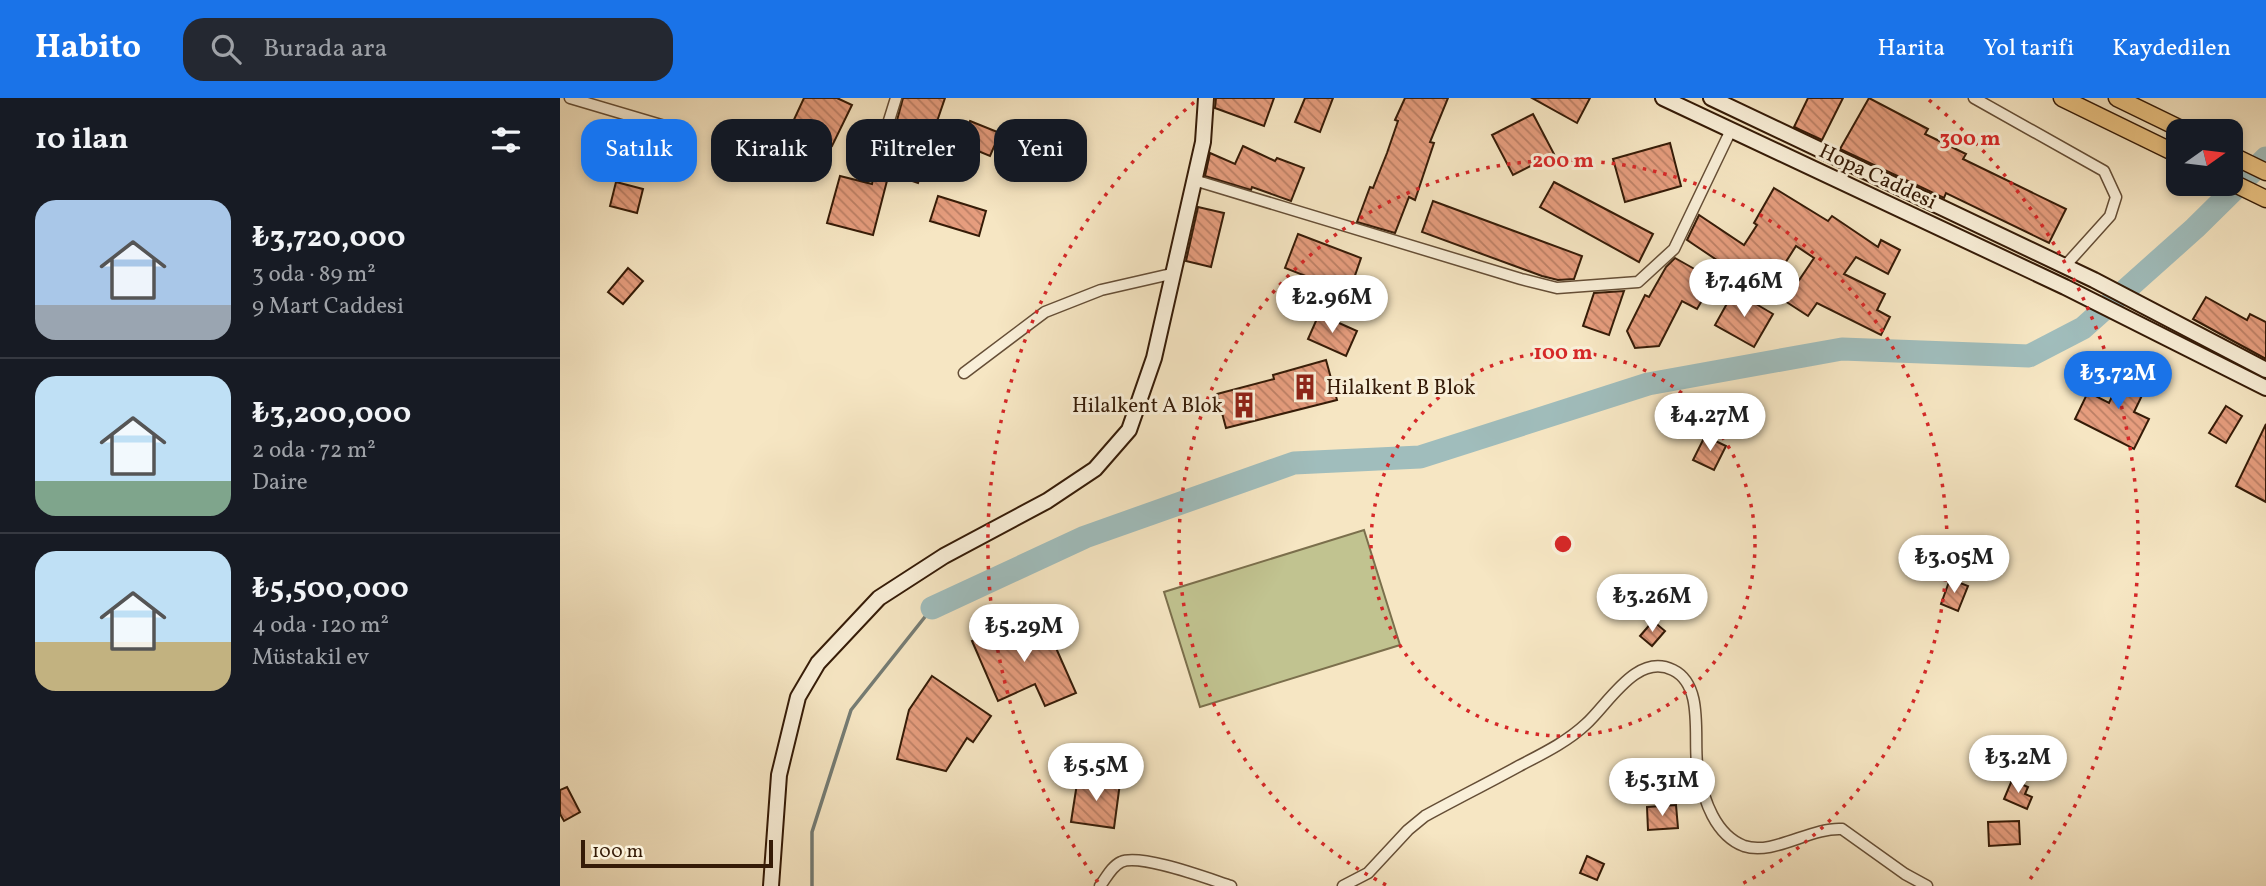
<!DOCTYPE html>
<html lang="tr">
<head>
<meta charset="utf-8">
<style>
	body { margin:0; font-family:Vollkorn,serif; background:#242831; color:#f1f3f6; height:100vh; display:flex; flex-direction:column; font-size:26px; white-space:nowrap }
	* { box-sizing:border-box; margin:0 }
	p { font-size:23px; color:#9ea1a6 }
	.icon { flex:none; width:38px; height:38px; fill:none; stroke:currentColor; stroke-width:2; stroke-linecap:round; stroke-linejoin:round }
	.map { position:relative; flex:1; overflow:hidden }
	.panel { display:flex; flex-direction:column; background:#171b24; width:560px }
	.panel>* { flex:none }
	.guide { position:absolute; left:21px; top:21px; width:665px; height:63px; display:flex; gap:14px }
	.needle { width:46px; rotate:76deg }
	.fabs { position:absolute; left:1606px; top:21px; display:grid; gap:14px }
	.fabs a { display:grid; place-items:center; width:77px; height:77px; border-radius:14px; background:#171b24; box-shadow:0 4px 10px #0003; font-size:35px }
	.scale { position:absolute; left:21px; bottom:18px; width:192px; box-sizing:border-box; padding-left:7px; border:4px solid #351b07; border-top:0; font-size:19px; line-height:24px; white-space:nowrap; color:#351b07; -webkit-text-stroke:5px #f9efd8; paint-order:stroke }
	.price { position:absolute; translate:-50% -60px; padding:0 16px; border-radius:24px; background:#fff; color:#222; font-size:23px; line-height:46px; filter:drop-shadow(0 2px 4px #0008) }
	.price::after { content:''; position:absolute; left:50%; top:42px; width:21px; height:16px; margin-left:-10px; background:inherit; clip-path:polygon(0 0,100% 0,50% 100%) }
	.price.on { background:#1a73e8; color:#fff }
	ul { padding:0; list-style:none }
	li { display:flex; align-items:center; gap:21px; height:175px; padding:0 35px }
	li+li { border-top:2px solid #363941 }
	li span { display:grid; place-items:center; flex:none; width:196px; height:140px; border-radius:21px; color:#555 }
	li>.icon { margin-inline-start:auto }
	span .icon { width:84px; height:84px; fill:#fffc; stroke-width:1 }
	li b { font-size:30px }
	h2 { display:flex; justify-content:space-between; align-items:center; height:84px; padding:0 35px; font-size:30px }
	.tag { padding:0 24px; border-radius:21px; background:#171b24; box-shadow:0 4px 10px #0003; font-size:24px; line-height:63px }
	.tag.on { background:#1a73e8; color:#fff }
	header { display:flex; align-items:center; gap:42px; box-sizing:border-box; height:98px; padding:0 35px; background:#1a73e8; color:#fff }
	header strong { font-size:33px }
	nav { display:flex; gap:38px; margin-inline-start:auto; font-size:24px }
	.search { width:490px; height:63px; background:#242831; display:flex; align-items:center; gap:18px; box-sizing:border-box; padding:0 24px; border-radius:21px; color:#9ea1a6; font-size:26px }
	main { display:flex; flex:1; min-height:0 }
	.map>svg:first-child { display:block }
</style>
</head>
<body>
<header>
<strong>Habito</strong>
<div class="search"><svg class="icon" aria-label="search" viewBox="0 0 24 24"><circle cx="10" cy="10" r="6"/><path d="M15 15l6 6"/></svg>Burada ara</div>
<nav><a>Harita</a><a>Yol tarifi</a><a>Kaydedilen</a></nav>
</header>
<main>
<section class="panel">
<h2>10 ilan<svg class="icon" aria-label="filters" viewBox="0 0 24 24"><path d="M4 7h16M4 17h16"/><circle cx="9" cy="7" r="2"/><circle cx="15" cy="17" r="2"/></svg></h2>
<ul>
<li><span style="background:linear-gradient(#a9c7e8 75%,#9aa5b1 0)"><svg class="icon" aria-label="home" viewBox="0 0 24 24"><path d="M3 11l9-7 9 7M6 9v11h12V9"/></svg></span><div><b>₺3,720,000</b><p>3 oda · 89 m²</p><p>9 Mart Caddesi</p></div></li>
<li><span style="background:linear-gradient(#bfe0f5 75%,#7fa58c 0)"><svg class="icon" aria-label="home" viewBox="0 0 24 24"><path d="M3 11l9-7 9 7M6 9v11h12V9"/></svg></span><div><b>₺3,200,000</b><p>2 oda · 72 m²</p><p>Daire</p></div></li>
<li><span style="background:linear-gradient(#bfe0f5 65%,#c2b280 0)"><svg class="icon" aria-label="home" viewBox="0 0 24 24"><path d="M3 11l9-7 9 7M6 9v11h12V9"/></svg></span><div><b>₺5,500,000</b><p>4 oda · 120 m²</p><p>Müstakil ev</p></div></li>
</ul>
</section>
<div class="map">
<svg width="1706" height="788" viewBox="0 0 1706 788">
	<defs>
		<pattern id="building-back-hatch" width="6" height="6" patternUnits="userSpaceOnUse" patternTransform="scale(1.75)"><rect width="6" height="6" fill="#e69d7e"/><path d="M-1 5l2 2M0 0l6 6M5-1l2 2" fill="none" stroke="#bb7f65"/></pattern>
	</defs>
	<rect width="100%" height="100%" fill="#f6e6c3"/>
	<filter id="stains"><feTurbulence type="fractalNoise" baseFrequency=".00286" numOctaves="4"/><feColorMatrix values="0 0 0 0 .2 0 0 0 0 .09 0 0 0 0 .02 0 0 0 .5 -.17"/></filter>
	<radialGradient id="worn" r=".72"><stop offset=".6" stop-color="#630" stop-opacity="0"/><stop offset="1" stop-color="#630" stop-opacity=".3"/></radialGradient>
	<path fill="#c1c390" stroke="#7b6f4c" stroke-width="2" d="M804,432L840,547L640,609L604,494Z"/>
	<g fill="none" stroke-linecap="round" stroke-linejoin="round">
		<path stroke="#757c74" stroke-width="3.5" d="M252,788V734L291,612L372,510"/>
		<path stroke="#a0bdbc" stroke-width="23" d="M372,510L525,439L734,365L860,359L1088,286L1282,251L1469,258L1523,230L1635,130L1706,60"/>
	</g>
	<g fill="url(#building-back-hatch)" stroke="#351b07" stroke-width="2">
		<path d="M244,0H277L292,7L272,48L231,28Z"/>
		<path d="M343,0H385L372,38L336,26Z"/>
		<path d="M656,0H714L704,28L655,10Z"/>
		<path d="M745,0H773L760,34L735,24Z"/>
		<path d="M845,0H888L870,44L874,45L855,102L849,99L835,135L797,124L810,89L813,90L827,55L838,23L835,22Z"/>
		<path d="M972,0H1030L1017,25Z"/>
		<path d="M1248,0H1283L1262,42L1234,29Z"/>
		<path d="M1309,0L1368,31L1365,36L1406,56L1403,61L1506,111L1489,145L1386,95L1384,100L1280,51Z"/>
		<path d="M973,16L994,56L953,77L932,37Z"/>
		<path d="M410,23L440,35L430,58L401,46Z"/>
		<path d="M1110,45L1121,88L1065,104L1053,61Z"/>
		<path d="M329,46L367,58L358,85L329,75L313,137L267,125L280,78L312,86L313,81L320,76Z"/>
		<path d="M683,48L715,63L717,60L744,70L731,103L692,89L691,92L645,78L650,55L675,66Z"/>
		<path d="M56,84L83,91L77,115L50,108Z"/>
		<path d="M994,84L1093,136L1079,164L980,109Z"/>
		<path d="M1214,90L1268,123L1272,118L1318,149L1321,142L1340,152L1328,176L1296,159L1284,176L1325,196L1317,212L1330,219L1321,237L1257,205L1248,218L1225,203L1254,160L1236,148L1206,195L1127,142L1139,117L1184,147L1197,127L1194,125Z"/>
		<path d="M378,98L426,113L419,138L370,123Z"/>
		<path d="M873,103L1022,158L1014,181L998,182L982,178L862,134Z"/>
		<path d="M638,109L664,115L651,169L626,163Z"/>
		<path d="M738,136L801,160L789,195L725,170Z"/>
		<path d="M1115,160L1154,182L1137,211L1122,203L1099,248L1075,250L1067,233L1085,197L1089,199L1106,169Z"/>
		<path d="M68,170L83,183L63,206L48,194Z"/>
		<path d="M1064,193L1049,237L1023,228L1034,195Z"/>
		<path d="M1174,193L1213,216L1194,249L1155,227Z"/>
		<path d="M1646,199L1687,222L1690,216L1706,224V261L1633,221Z"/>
		<path d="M759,216L797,233L786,258L748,241Z"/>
		<path d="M766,262L777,302L666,330L657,296L714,281L713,277Z"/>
		<path d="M1565,271L1589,283L1574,314L1589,321L1574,351L1515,321L1528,294L1549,305Z"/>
		<path d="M1666,308L1682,318L1666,345L1649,335Z"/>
		<path d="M1706,326V404L1676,388Z"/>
		<path d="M1145,338L1166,348L1154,372L1133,362Z"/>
		<path d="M1390,481L1408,488L1398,513L1381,506Z"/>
		<path d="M484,523L516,595L485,608L475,586L438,603L412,543L441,530L446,540Z"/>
		<path d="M1093,523L1105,533L1092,548L1080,538Z"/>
		<path d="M372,578L431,618L413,644L407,640L386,673L337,661L349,612Z"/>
		<path d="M518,679L560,685L554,730L511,724Z"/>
		<path d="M1452,682L1468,689L1465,696L1472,699L1467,711L1444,701Z"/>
		<path d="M7,689L20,714L4,723L0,716V692Z"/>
		<path d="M1116,707L1118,730L1088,732L1087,709Z"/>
		<path d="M1459,723L1460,746L1429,748L1428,724Z"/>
		<path d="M1027,758L1044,766L1037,782L1020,775Z"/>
	</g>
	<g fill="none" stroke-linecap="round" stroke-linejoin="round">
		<g stroke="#654e36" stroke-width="13">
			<g id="minor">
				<path d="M10,0L108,29"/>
				<path d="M1414,0L1544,73L1556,99L1550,118L1505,168"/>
				<path d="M313,74L336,0"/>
				<path d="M634,82L961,181L997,190L1078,184L1114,151L1171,32"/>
				<path d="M404,275L485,214L541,192L611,176"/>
				<path d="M540,788C546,780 552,768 561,764C580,755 649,781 671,788"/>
				<path d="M783,788L808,775L848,732L865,718C896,701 928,685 959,668C982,656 1007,644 1026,626C1049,605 1077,554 1113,572C1146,588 1132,644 1138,674C1144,702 1155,737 1184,748C1213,758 1251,729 1282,731L1345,776L1367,788"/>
			</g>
		</g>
		<g stroke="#351b07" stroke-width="18">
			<g id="secondary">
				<path d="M1103,0L1505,189L1706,290"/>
				<path d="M1151,0L1534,182L1706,272"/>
				<path d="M211,788L219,677L238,599L258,565L319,500L384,458L487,403L535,371L569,332L594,260L643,44L646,0"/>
			</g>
		</g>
		<g stroke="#351b07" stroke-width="19">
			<g id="trunk">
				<path d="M1502,0L1619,57"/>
				<path d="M1557,0L1625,33"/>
				<path d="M1671,57L1706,74"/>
				<path d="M1671,84L1706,101"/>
			</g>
		</g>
		<use href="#minor" stroke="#f9efd8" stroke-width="10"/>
		<use href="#secondary" stroke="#f9efd8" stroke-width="14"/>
		<use href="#trunk" stroke="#ebc382" stroke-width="16"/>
	</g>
	<g fill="none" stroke="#d62828" stroke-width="3.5" stroke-dasharray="3.5 7">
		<circle cx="1003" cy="446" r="192"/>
		<path d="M826 787A384 384 0 1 1 1180 787"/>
		<path d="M538 784A575 575 0 0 1 637 2M1369 2A575 575 0 0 1 1468 784"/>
	</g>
	<defs>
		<g id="building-bare" transform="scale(2.1)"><path d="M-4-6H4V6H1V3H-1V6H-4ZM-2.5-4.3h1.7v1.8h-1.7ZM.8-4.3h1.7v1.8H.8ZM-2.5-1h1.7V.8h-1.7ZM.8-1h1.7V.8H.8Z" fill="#8f2418" stroke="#f9efd8" stroke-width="2.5" paint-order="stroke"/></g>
	</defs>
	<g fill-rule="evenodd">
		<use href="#building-bare" x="745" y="289"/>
		<use href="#building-bare" x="684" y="307"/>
	</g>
	<g text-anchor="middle" stroke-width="6" stroke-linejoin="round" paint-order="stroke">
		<g font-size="21" fill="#351b07" stroke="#f9efd8">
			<text transform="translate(1318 78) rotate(25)" y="7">Hopa Caddesi</text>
		</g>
		<g font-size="21" fill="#351b07" stroke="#f9efd8" text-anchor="start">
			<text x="766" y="296">Hilalkent B Blok</text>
			<text x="663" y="314" text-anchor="end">Hilalkent A Blok</text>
		</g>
	</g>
	<circle cx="1003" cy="446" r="10" fill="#d62828" stroke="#f9efd8" stroke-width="3.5"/>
	<g font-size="21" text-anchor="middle" font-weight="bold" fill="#d62828" stroke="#f9efd8" stroke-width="6" stroke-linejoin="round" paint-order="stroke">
		<text x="1410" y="47">300 m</text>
		<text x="1003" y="69">200 m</text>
		<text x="1003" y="261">100 m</text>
	</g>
	<rect width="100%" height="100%" filter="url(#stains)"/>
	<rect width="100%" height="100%" fill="url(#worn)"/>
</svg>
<div class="fabs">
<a><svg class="needle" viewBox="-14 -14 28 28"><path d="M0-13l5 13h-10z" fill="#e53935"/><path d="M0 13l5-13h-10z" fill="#9ea1a6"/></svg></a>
</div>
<div class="scale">100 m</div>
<b class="price" style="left:1184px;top:221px">₺7.46M</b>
<b class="price" style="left:772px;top:237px">₺2.96M</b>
<b class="price on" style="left:1558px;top:313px">₺3.72M</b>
<b class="price" style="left:1150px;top:355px">₺4.27M</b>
<b class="price" style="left:1394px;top:497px">₺3.05M</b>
<b class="price" style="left:1092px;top:536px">₺3.26M</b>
<b class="price" style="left:464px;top:566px">₺5.29M</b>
<b class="price" style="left:1458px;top:697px">₺3.2M</b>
<b class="price" style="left:536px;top:705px">₺5.5M</b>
<b class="price" style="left:1102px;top:720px">₺5.31M</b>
<div class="guide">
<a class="tag on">Satılık</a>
<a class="tag">Kiralık</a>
<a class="tag">Filtreler</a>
<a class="tag">Yeni</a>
</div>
</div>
</main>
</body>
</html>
